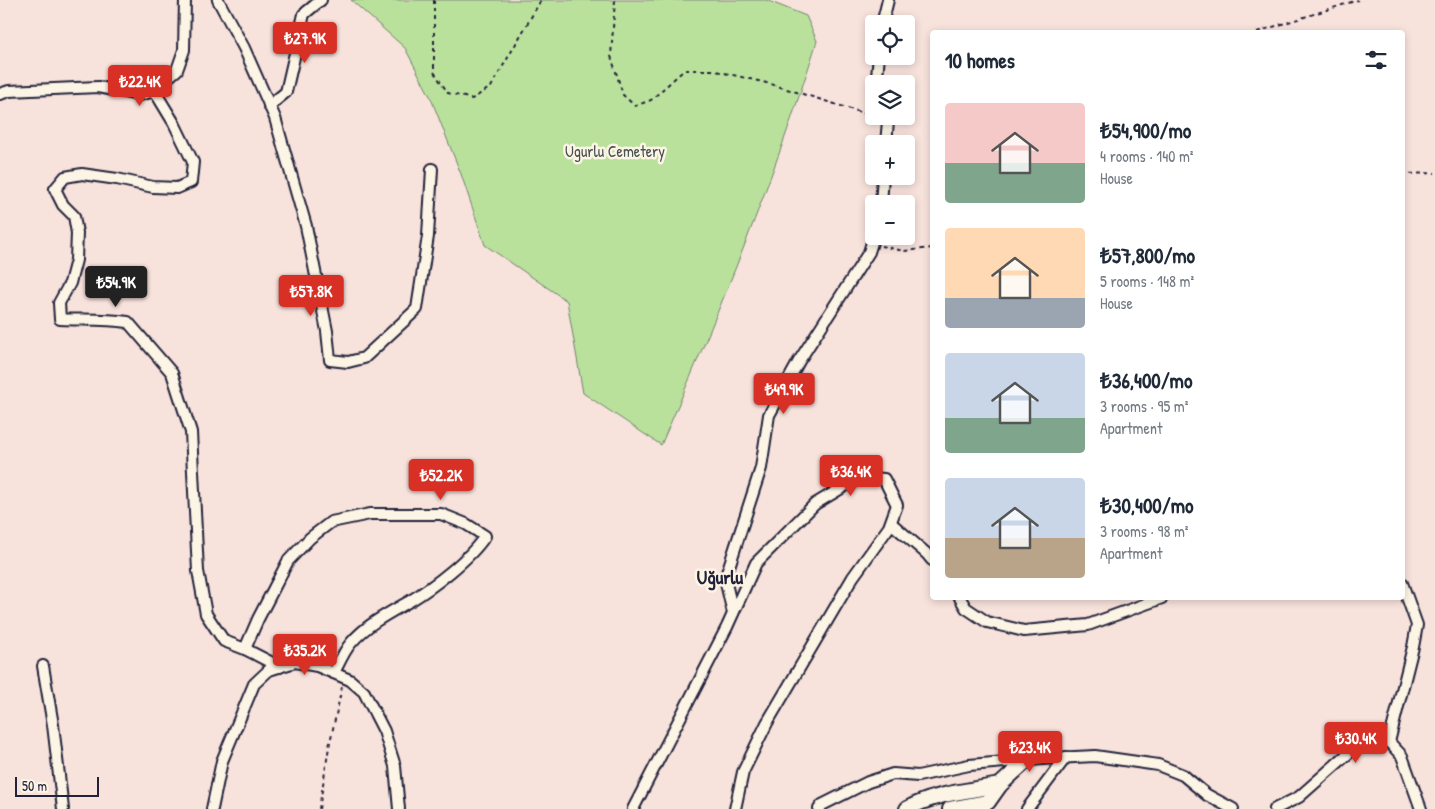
<!DOCTYPE html>
<html lang="en">
<head>
<meta charset="utf-8">
<style>
	body { margin:0; font-family:"Patrick Hand",sans-serif; background:#f6f6f7; color:#1f2937; height:100vh; display:flex; flex-direction:column; font-size:19px; white-space:nowrap }
	* { box-sizing:border-box; margin:0 }
	p { font-size:16px; color:#747a83 }
	.icon { flex:none; width:28px; height:28px; fill:none; stroke:currentColor; stroke-width:2; stroke-linecap:round; stroke-linejoin:round }
	.map { position:relative; flex:1; overflow:hidden }
	.side { position:absolute; left:930px; top:30px; width:475px; height:570px; display:flex; flex-direction:column; background:#fff; border-radius:5px; box-shadow:0 2px 8px #0003 }
	.side>* { flex:none }
	.fabs { position:absolute; left:865px; top:15px; display:grid; gap:10px }
	.fabs a { display:grid; place-items:center; width:50px; height:50px; border-radius:5px; background:#fff; box-shadow:0 2px 8px #0003; font-size:25px }
	.scale { position:absolute; left:15px; bottom:12px; width:84px; box-sizing:border-box; padding-left:5px; border:2px solid #22223b; border-top:0; font-size:14px; line-height:18px; white-space:nowrap; color:#22223b; -webkit-text-stroke:4px #fcf5e5; paint-order:stroke }
	.price { position:absolute; translate:-50% -42px; padding:0 11px; border-radius:5px; background:#d93025; color:#fff; font-size:16px; line-height:32px; filter:drop-shadow(0 1px 2px #0008) }
	.price::after { content:''; position:absolute; left:50%; top:30px; width:15px; height:11px; margin-left:-8px; background:inherit; clip-path:polygon(0 0,100% 0,50% 100%) }
	.price.active { background:#222; color:#fff }
	ul { padding:0; list-style:none }
	li { display:flex; align-items:center; gap:15px; height:125px; padding:0 15px }
	li span { display:grid; place-items:center; flex:none; width:140px; height:100px; border-radius:5px; color:#555 }
	li>.icon { margin-inline-start:auto }
	span .icon { width:60px; height:60px; fill:#fffc; stroke-width:1 }
	li b { font-size:21px }
	h2 { display:flex; justify-content:space-between; align-items:center; height:60px; padding:0 15px; font-size:21px }
	.map>svg:first-child { display:block }
</style>
</head>
<body>
<div class="map">
<svg width="1435" height="809" viewBox="0 0 1435 809">
	<rect width="100%" height="100%" fill="#f8e2dc"/>
	<filter id="ink" filterUnits="userSpaceOnUse"><feTurbulence type="fractalNoise" baseFrequency=".02" numOctaves="2"/><feDisplacementMap in="SourceGraphic" scale="10" xChannelSelector="R" yChannelSelector="G"/><feConvolveMatrix kernelMatrix="1 2 1 2 8 2 1 2 1" color-interpolation-filters="sRGB"/></filter>
	<g filter="url(#ink)">
		<path fill="#bae19c" stroke="#6e826c" d="M351,0H766L806,16L817,41C774,179 719,312 661,445L583,393L567,301L485,245L461,174L430,96L405,48Z"/>
		<g fill="none" stroke-linecap="round" stroke-linejoin="round">
			<g stroke="#22223b" stroke-width="14">
				<g id="street">
					<path d="M218,0L244,48L275,118L306,226L327,331L330,360L348,362L364,358L417,309L428,236L432,169"/>
					<path d="M882,24L888,0"/>
					<path d="M878,84L877,76L879,56"/>
					<path d="M154,90L174,123L193,162L191,182L177,188L153,187L117,179L82,174L65,177L55,189L63,205L74,216L77,233L76,260L70,283L59,303L60,319C84,320 104,319 128,322L172,373L191,432L198,571L206,614L224,641L245,649L280,667"/>
					<path d="M0,94L9,91L98,87L140,95L151,92L177,70L184,50L185,0"/>
					<path d="M269,106L286,92L304,14L321,0"/>
					<path d="M886,144L888,121L887,116"/>
					<path d="M881,204L883,176"/>
					<path d="M891,523L927,554L932,560"/>
					<path d="M960,598L966,608L987,622L1024,631L1088,625L1162,598"/>
					<path d="M733,613L725,579L761,468L769,415L799,361L869,252L874,236"/>
					<path d="M245,649L258,619L288,561L310,538L331,522L370,514H441L466,524L485,536C470,559 433,587 410,601C389,613 367,624 351,643C344,651 339,663 334,673"/>
					<path d="M43,666L53,725L63,809"/>
					<path d="M1389,742L1413,647L1417,625L1402,583"/>
					<path d="M212,809L222,761L254,684L269,670L295,662L317,666L350,680L364,692L384,731L395,766L399,809"/>
					<path d="M633,809L727,627L756,563L815,504L860,477L884,479L897,505L889,527L853,577L767,723L743,772L735,809"/>
					<path d="M819,809L822,805L868,782L893,774L918,776L969,765L1055,758L1095,756L1158,765L1183,775L1207,795L1233,809"/>
					<path d="M1027,809L1066,757"/>
					<path d="M1275,809L1299,797L1350,752L1373,741L1389,742L1402,756L1421,809"/>
				</g>
			</g>
			<g stroke="#22223b" stroke-width="18">
				<g id="secondary">
					<path d="M907,809C936,793 968,791 1000,785"/>
					<path d="M950,809L988,802L1000,785L1026,761"/>
				</g>
			</g>
			<g stroke="#22223b" stroke-width="2" stroke-dasharray="4 4" stroke-linecap="butt">
				<path d="M434,0V72L448,93L472,99L491,87L541,0"/>
				<path d="M615,0L611,56L623,95L635,106L651,100L684,70H712L771,84L876,117"/>
				<path d="M1257,32L1358,0"/>
				<path d="M1402,174L1435,173"/>
				<path d="M881,246L904,251L932,248"/>
				<path d="M319,809L329,747L342,687"/>
			</g>
			<use href="#street" stroke="#fcf5e5" stroke-width="10"/>
			<use href="#secondary" stroke="#fcf5e5" stroke-width="14"/>
		</g>
	</g>
	<g text-anchor="middle" stroke-width="5" stroke-linejoin="round" paint-order="stroke">
		<g font-size="16" fill="#485253" stroke="#fcf5e5">
			<text x="615" y="157">Ugurlu Cemetery</text>
		</g>
		<g font-size="19" font-weight="bold" fill="#22223b" stroke="#fcf5e5">
			<text x="720" y="584">Uğurlu</text>
		</g>
	</g>
</svg>
<div class="fabs">
<a><svg class="icon" aria-label="locate" viewBox="0 0 24 24"><circle cx="12" cy="12" r="6"/><path d="M12 2v4M12 18v4M2 12h4M18 12h4"/></svg></a>
<a><svg class="icon" aria-label="layers" viewBox="0 0 24 24"><path d="M12 4l9 5-9 5-9-5zM3 14l9 5 9-5"/></svg></a>
<a>+</a>
<a>−</a>
</div>
<div class="scale">50 m</div>
<b class="price" style="left:305px;top:64px">₺27.9K</b>
<b class="price" style="left:140px;top:107px">₺22.4K</b>
<b class="price active" style="left:116px;top:308px">₺54.9K</b>
<b class="price" style="left:311px;top:317px">₺57.8K</b>
<b class="price" style="left:784px;top:415px">₺49.9K</b>
<b class="price" style="left:851px;top:497px">₺36.4K</b>
<b class="price" style="left:441px;top:501px">₺52.2K</b>
<b class="price" style="left:305px;top:676px">₺35.2K</b>
<b class="price" style="left:1356px;top:764px">₺30.4K</b>
<b class="price" style="left:1030px;top:773px">₺23.4K</b>
<section class="side">
<h2>10 homes<svg class="icon" aria-label="filters" viewBox="0 0 24 24"><path d="M4 7h16M4 17h16"/><circle cx="9" cy="7" r="2"/><circle cx="15" cy="17" r="2"/></svg></h2>
<ul>
<li><span style="background:linear-gradient(#f6c9c9 60%,#7fa58c 0)"><svg class="icon" aria-label="home" viewBox="0 0 24 24"><path d="M3 11l9-7 9 7M6 9v11h12V9"/></svg></span><div><b>₺54,900/mo</b><p>4 rooms · 140 m²</p><p>House</p></div></li>
<li><span style="background:linear-gradient(#ffd9b3 70%,#9aa5b1 0)"><svg class="icon" aria-label="home" viewBox="0 0 24 24"><path d="M3 11l9-7 9 7M6 9v11h12V9"/></svg></span><div><b>₺57,800/mo</b><p>5 rooms · 148 m²</p><p>House</p></div></li>
<li><span style="background:linear-gradient(#c9d6e8 65%,#7fa58c 0)"><svg class="icon" aria-label="home" viewBox="0 0 24 24"><path d="M3 11l9-7 9 7M6 9v11h12V9"/></svg></span><div><b>₺36,400/mo</b><p>3 rooms · 95 m²</p><p>Apartment</p></div></li>
<li><span style="background:linear-gradient(#c9d6e8 60%,#b9a48a 0)"><svg class="icon" aria-label="home" viewBox="0 0 24 24"><path d="M3 11l9-7 9 7M6 9v11h12V9"/></svg></span><div><b>₺30,400/mo</b><p>3 rooms · 98 m²</p><p>Apartment</p></div></li>
</ul>
</section>
</div>
</body>
</html>
